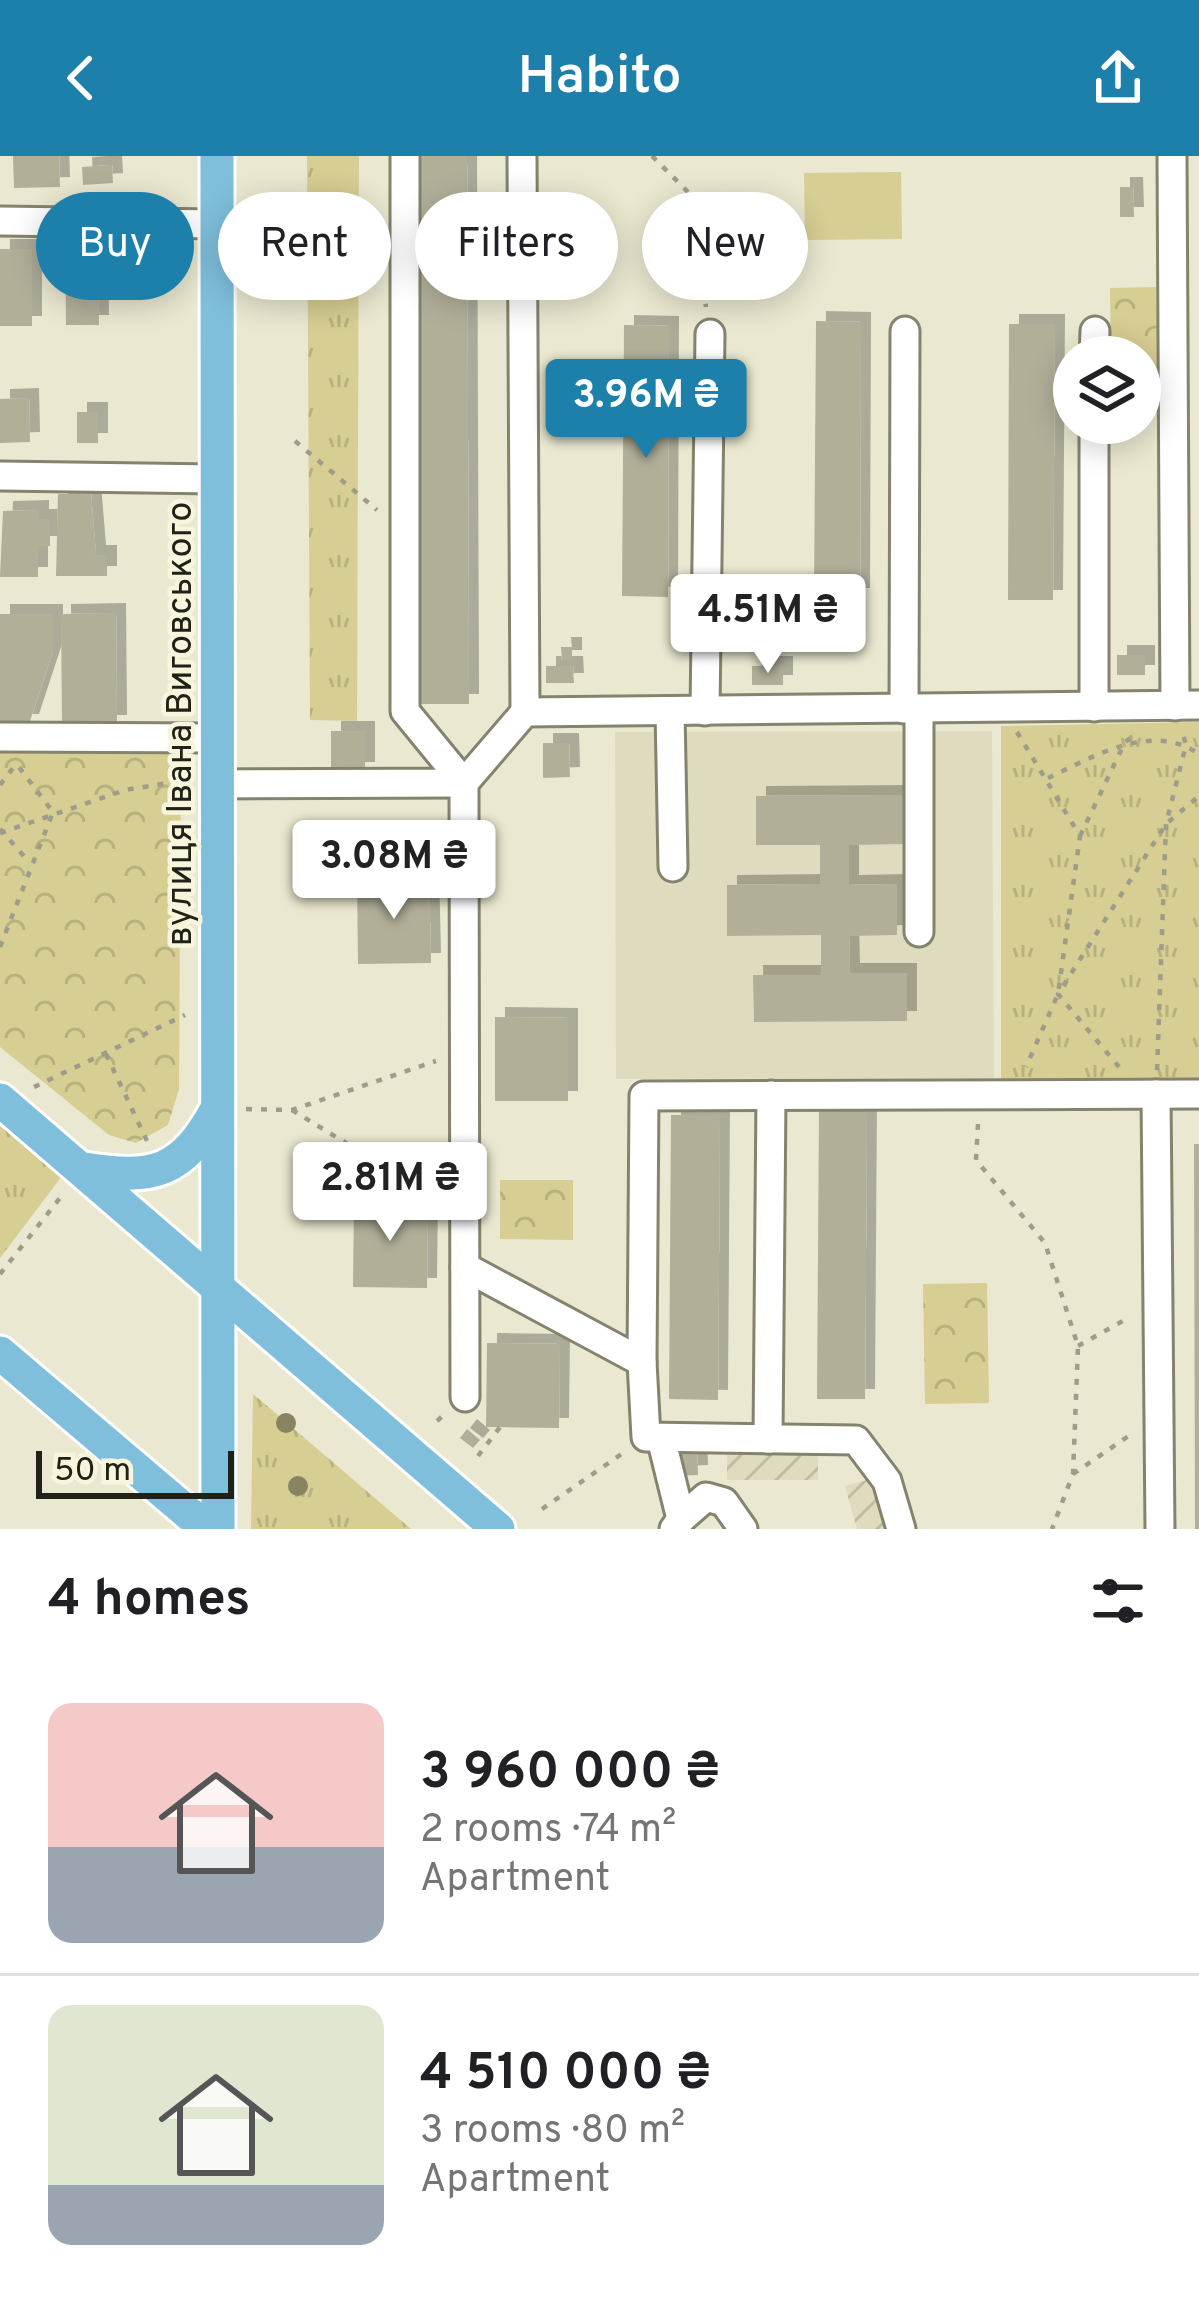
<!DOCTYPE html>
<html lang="en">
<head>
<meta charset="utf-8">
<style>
	body { margin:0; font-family:Overpass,sans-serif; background:#f6f6f6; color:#202124; height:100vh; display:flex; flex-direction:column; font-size:45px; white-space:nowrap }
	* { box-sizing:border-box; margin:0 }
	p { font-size:39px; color:#757577 }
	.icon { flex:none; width:66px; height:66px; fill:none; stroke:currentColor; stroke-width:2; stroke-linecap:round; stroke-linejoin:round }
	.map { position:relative; height:1373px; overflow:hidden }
	.panel { display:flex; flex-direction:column; background:#fff; flex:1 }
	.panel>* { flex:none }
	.hud { position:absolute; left:36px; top:36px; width:1128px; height:108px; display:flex; gap:24px }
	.controls { position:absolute; left:1053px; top:180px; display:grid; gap:24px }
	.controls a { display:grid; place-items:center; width:108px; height:108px; border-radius:50%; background:#fff; box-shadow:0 6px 30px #0003; font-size:60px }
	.scale { position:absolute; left:36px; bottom:30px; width:198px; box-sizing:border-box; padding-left:12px; border:6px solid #222118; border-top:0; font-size:33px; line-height:42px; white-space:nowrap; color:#222118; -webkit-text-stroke:9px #f8f5dd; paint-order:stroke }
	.price { position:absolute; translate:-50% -102px; padding:0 27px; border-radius:12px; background:#fff; color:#222; font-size:39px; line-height:78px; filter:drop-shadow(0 3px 6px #0008) }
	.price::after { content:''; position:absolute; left:50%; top:72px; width:36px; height:27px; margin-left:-18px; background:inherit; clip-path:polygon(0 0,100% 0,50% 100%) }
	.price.current { background:#1d80ab; color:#fff }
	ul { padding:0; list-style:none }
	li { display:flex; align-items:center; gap:36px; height:300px; padding:0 48px }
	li+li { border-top:3px solid #e0e0e0 }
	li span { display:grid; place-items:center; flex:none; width:336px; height:240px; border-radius:24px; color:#555 }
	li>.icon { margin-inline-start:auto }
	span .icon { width:144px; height:144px; fill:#fffc; stroke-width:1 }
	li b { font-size:51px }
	h2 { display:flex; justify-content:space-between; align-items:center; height:144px; padding:0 48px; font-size:51px }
	.tag { padding:0 42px; border-radius:54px; background:#fff; box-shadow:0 6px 30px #0003; font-size:42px; line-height:108px }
	.tag.current { background:#1d80ab; color:#fff }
	header { display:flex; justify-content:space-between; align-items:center; height:156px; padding:0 48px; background:#1d80ab; color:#fff; font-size:54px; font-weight:600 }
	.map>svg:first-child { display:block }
</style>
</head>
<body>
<header><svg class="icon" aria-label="back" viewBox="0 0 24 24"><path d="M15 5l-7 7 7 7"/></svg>Habito<svg class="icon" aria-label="share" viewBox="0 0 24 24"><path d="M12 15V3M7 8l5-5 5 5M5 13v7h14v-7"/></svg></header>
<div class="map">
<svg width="1199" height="1373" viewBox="0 0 1199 1373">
	<defs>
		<pattern id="industrial-furrows" width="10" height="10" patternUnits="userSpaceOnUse" patternTransform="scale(3)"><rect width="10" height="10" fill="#dfdbbe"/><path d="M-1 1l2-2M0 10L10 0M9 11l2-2" fill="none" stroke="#bfbca3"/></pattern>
		<pattern id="grass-tufts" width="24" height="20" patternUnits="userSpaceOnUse" patternTransform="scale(3)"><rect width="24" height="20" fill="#d6ce92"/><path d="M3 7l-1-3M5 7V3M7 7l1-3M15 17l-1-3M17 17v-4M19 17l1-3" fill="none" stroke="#b7b17d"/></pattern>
		<pattern id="forest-crowns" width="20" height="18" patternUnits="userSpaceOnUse" patternTransform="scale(3)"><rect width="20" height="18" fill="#d6ce92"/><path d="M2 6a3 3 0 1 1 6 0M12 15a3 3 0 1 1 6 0" fill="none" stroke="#b7b17d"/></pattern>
		<filter id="shadow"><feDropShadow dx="10" dy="-10" stdDeviation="0" flood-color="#0004"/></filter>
	</defs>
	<rect width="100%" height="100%" fill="#eae8d0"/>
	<path fill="#dfdbbe" d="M992,575L994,922L616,923L615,576Z"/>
	<g fill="url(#industrial-furrows)">
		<rect x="727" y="1295" width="91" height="29"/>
		<path d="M899,1315L915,1373H857L845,1330Z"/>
	</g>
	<g fill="url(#grass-tufts)">
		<path d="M307,0H359L357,565L310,564Z"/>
		<path d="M1199,566V928L1001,927V570Z"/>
		<path d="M0,967L62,1020L0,1102Z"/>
		<path d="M253,1238L411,1373H251Z"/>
	</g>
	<g fill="url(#forest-crowns)">
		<path d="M1156,131L1158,225H1140V201H1111L1110,132Z"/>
		<path d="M0,574L181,576L179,933L168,969L136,987L109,979L0,891Z"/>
		<path d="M500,1024H573V1084L500,1083Z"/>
		<path d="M987,1127L989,1247L925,1248L923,1128Z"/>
	</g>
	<path fill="#d6ce92" d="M901,16L902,83L805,84L804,17Z"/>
	<g fill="#b2af99" filter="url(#shadow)">
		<path d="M13,0H59L60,31L14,32Z"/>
		<path d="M418,0H467L469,548H420Z"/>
		<path d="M112,9L113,27L83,29L82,11Z"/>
		<path d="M1120,31H1133L1134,61H1120Z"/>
		<path d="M65,81H98L99,169H66Z"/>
		<rect x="0" y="93" width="32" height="77"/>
		<path d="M816,165L861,166L860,442H814Z"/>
		<path d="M1009,168H1055L1053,444H1008Z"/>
		<path d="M624,169L669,170L668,441L622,440Z"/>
		<path d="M29,242L30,286L0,287V243Z"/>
		<rect x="77" y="256" width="21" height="31"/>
		<path d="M58,338H91L96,399H107V420H56Z"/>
		<path d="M39,354V363H50V390H38V421H0L3,355Z"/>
		<path d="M116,457L117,569H62L61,458Z"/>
		<path d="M0,458H53V495L29,568H0Z"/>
		<path d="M561,491H572V504H562Z"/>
		<rect x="1117" y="499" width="28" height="20"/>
		<path d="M546,510H573L574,527H546Z"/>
		<rect x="752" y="510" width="31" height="19"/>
		<rect x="331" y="575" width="34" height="41"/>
		<path d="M543,587H569L570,621L543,622Z"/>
		<path d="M905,639L906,688L849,689V729L897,728V779L849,780L850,817H907V865L754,866L753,819H821V779L727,780V729L820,728V689H756V640Z"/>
		<path d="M429,723L431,807L358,808L357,725Z"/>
		<path d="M495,861L568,862V945H495Z"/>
		<path d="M819,951H867L865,1243H817Z"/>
		<path d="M671,959H720L718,1244L669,1243Z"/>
		<path d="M1194,988H1199V1373H1195Z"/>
		<path d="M354,1045L428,1046L427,1132L353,1131Z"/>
		<path d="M487,1187L560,1188L559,1272L486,1271Z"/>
		<path d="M467,1273L480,1284L473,1292L460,1282Z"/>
		<path d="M697,1292L698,1319L673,1320L672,1293Z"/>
	</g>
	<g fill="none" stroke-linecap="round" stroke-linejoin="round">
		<g stroke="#85836e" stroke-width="33">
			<g id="minor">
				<path d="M405,0V555L464,627L465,1241"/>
				<path d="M522,0L525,556"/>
				<path d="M1172,0L1175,550"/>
				<path d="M0,65L217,68"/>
				<path d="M1094,201L1095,175"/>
				<path d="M0,320L216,323"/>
				<path d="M1094,551V267"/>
				<path d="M904,553L905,175"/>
				<path d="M670,555L673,711"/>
				<path d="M705,555L710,178"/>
				<path d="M0,581L217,582"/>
				<path d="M217,628L464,627L525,556L1199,549"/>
				<path d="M919,776V553"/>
				<path d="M1156,938L1160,1373"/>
				<path d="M465,1111L642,1206L646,1281L856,1284L887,1325L901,1373"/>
				<path d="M642,1206L644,940L1199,938"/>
				<path d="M661,1282L681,1363L674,1373"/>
				<path d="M768,1283L771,939"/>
				<path d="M681,1363L706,1341L724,1346L743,1373"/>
			</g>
		</g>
		<g stroke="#fff" stroke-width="39">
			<g id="major">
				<path d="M217,0L218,1373"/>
				<path d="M0,944L498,1373"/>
				<path d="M84,1013C154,1024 182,1017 217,953"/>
				<path d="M0,1197L207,1373"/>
			</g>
		</g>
		<g stroke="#9e9c8a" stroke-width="4.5" stroke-dasharray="6 9" stroke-linecap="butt">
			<path d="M652,0L691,39L706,151"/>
			<path d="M295,285L377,354"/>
			<path d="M1017,576L1080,680L1058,838L1026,911"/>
			<path d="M1048,622C1093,601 1151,565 1199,598"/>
			<path d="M0,629L16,608"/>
			<path d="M0,673L28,705"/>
			<path d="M0,677L125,634L187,624"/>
			<path d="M1080,680L1125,586L1138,577"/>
			<path d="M0,791L53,656L18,610"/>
			<path d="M106,898L147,985"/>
			<path d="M1119,911L1058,838L1166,668L1199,640"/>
			<path d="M1157,914L1166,668L1186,589L1182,575"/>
			<path d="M34,931L185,859"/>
			<path d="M246,953L292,954L436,905"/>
			<path d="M292,954L436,1042"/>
			<path d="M978,968L976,1004L1045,1087L1078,1190L1073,1318L1052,1373"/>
			<path d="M0,1118L64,1037"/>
			<path d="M1078,1190L1130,1161"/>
			<path d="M437,1265L447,1256"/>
			<path d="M478,1300L500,1271"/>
			<path d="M1073,1318L1133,1277"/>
			<path d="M542,1353L626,1295"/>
		</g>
		<use href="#minor" stroke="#fff" stroke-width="27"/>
		<use href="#major" stroke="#7fbfdc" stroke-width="33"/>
	</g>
	<g fill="#888361">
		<circle cx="286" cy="1267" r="10"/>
		<circle cx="298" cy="1330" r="10"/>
	</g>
	<g text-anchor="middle" stroke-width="9" stroke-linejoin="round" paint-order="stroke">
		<g font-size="36" fill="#222118" stroke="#f8f5dd">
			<text transform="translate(178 568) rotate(-90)" y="13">вулиця Івана Виговського</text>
		</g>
	</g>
</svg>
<div class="controls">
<a><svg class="icon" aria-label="layers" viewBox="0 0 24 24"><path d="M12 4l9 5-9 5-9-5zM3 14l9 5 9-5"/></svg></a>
</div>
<div class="scale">50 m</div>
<b class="price current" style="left:646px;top:305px">3.96M ₴</b>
<b class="price" style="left:768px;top:520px">4.51M ₴</b>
<b class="price" style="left:394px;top:766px">3.08M ₴</b>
<b class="price" style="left:390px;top:1088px">2.81M ₴</b>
<div class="hud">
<a class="tag current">Buy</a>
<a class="tag">Rent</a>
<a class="tag">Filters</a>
<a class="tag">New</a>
</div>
</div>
<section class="panel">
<h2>4 homes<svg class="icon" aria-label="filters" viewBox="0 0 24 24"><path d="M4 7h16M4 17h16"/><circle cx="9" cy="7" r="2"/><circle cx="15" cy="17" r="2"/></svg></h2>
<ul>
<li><span style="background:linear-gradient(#f6c9c9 60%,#9aa5b1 0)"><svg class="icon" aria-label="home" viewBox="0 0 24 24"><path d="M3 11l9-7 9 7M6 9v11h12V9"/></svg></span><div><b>3 960 000 ₴</b><p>2 rooms · 74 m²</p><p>Apartment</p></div></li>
<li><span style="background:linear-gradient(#dfe7d0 75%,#9aa5b1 0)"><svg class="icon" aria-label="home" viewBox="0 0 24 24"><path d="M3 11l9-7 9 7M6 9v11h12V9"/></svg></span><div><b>4 510 000 ₴</b><p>3 rooms · 80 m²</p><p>Apartment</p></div></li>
</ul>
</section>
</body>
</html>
